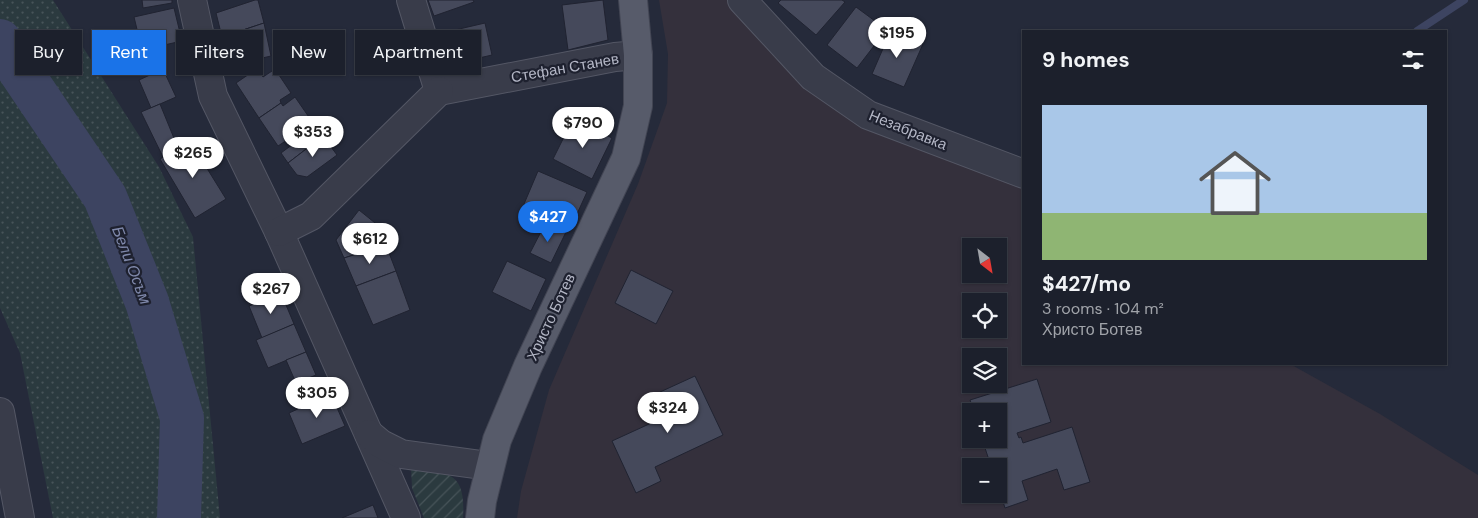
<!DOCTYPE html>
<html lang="en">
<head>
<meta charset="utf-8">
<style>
	body { margin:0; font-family:"DM Sans",sans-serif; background:#292d38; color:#f1f3f6; height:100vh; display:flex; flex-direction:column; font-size:19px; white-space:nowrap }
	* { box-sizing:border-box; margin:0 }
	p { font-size:16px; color:#a0a3a9 }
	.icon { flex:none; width:28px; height:28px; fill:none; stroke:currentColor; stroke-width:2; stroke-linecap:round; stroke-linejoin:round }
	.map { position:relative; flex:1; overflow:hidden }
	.side { position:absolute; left:1022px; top:30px; width:425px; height:335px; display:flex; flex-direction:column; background:#1c202c; border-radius:0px; box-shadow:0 1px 4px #0004,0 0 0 1px #3a3e48 }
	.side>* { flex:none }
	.guide { position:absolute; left:15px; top:30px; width:475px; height:45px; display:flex; gap:10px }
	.needle { width:32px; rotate:149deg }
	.tools { position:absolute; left:962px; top:238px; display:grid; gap:10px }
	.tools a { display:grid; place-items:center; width:45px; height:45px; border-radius:0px; background:#1c202c; box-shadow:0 1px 4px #0004,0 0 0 1px #3a3e48; font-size:25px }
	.price { position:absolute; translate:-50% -42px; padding:0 11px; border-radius:18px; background:#fff; color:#222; font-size:16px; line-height:32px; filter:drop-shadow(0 1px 2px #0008) }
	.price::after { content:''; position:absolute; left:50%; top:30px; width:15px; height:11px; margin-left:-8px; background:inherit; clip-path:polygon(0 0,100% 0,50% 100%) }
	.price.current { background:#1a73e8; color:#fff }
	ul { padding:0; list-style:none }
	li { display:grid; align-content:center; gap:10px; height:265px; padding:0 20px }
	li span { display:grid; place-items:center; height:155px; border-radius:0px; color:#555 }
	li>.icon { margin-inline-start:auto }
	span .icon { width:90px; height:90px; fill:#fffc; stroke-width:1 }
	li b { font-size:21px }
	h2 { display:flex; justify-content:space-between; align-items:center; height:60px; padding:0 20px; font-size:21px }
	.pill { padding:0 18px; border-radius:0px; background:#1c202c; box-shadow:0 1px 4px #0004,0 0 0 1px #3a3e48; font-size:18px; line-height:45px }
	.pill.current { background:#1a73e8; color:#fff }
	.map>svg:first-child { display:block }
</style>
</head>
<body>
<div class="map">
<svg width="1478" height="518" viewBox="0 0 1478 518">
	<defs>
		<pattern id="grass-dots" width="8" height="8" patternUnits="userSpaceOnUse" patternTransform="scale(1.25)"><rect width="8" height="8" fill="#2b3a3f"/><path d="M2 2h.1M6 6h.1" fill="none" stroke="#475459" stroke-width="1.8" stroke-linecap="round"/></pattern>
		<pattern id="garden-furrows" width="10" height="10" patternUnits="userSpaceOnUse" patternTransform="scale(1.25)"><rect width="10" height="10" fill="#2b3a3f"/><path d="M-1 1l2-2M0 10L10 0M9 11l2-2" fill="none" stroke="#475459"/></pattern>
	</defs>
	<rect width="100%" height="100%" fill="#252a3a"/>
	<path fill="#34303c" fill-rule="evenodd" d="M659,0H735L783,55L1024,182V364H1290L1380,414L1478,475V518H517L521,491L549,390L638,184L667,103L668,54ZM971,246H999V274H971ZM971,301H999V329H971ZM971,356H999V384H971ZM971,411H999V439H971ZM971,466H999V494H971Z"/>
	<path fill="url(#grass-dots)" d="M0,0H53L159,167L193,237L220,518H53L20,353L0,308Z"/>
	<path fill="url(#garden-furrows)" d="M411,467C450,473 466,472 463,518H424L412,488Z"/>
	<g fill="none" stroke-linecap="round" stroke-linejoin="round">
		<path stroke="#3d4461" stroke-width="8" d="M1417,31L1464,0"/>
		<path stroke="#3d4461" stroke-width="44" d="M0,41L105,197L147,302L182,418L179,518"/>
	</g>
	<g fill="#45495b" stroke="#202331">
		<path d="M142,0H172V3L143,8Z"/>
		<path d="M255,0H258L264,23L222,37L216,13Z"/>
		<path d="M428,0H473L474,2L434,16Z"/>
		<path d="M603,0L608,40L568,50L562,5Z"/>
		<path d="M781,0H842L845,2L816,35L778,3Z"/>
		<path d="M856,7L879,24L870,37L877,42L857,68L827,45Z"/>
		<path d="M174,8L182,41L142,50L134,17Z"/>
		<path d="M264,23L271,56L228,66L222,37Z"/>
		<path d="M485,23L492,55L453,64L442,33Z"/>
		<path d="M891,30L923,44L904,87L872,74Z"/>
		<path d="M258,68L263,77L275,69L291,93L280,100L281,103L259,118L236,83Z"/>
		<path d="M163,69L176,97L151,108L139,80Z"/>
		<path d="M295,97L313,123L278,146L259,118L281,103L283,106Z"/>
		<path d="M160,104L178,148L163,157L141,112Z"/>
		<path d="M573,119L612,138L592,179L553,159Z"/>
		<path d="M316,127L323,136L288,163L281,153Z"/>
		<path d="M323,136L337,155L307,177L297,175L288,163Z"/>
		<path d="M190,141L226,199L195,218L160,159Z"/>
		<path d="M538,171L587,192L572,225L524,204Z"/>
		<path d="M359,210L380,227L386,245L344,258L336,240Z"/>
		<path d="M546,222L566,232L551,263L530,253Z"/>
		<path d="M386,245L396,271L356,286L344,258Z"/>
		<path d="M507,261L546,279L531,311L492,292Z"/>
		<path d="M631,270L673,291L656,324L615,303Z"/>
		<path d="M396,271L410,310L373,325L356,286Z"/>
		<path d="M281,293L294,324L262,338L249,306Z"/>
		<path d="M294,324L306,352L268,368L256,340Z"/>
		<path d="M306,352L316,375L296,383L286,360Z"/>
		<path d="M695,376L723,435L655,467L661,481L636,493L612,441L671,414L660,392Z"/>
		<path d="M1037,379L1051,422L1017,433L1019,438L1021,437L1023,443L1072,427L1090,482L1064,490L1057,469L1022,481L1028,500L1005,508L999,489V466H991L982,439H999V411H974L970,400Z"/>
		<path d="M331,394L345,426L302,444L289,413Z"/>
		<path d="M373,505L378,518H342Z"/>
	</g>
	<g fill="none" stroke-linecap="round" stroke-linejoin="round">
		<g stroke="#545765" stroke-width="30">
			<g id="minor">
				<path d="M192,0L213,96L279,232L406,518"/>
				<path d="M411,0L439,91L615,57L638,55"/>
				<path d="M742,0L813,77L868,115L1024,174"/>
				<path d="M279,232L311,216L439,91"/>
				<path d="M0,412L20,518"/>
				<path d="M369,434L381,444L401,454L489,466"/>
			</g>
		</g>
		<g stroke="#424553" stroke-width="30">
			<path id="major" d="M480,518L482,501L497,440L528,366L626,158L638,106V55L633,0"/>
		</g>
		<use href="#minor" stroke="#393c4a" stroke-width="28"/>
		<use href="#major" stroke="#575b6a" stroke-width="28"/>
	</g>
	<g text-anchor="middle" stroke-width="4.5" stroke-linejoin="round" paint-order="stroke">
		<g font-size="15" fill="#b4b7c6" stroke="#1e212f">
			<text transform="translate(565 68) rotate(-10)" y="5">Стефан Станев</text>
			<text transform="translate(908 130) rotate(22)" y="5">Незабравка</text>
			<text transform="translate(551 317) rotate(-65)" y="5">Христо Ботев</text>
		</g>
		<g font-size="16" font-style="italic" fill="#7f88aa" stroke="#1e212f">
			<text transform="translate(132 265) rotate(69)" y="6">Бели Осъм</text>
		</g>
	</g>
</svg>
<div class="tools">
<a><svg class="needle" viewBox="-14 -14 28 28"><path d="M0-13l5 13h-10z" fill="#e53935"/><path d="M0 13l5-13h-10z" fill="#a0a3a9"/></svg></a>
<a><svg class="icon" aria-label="locate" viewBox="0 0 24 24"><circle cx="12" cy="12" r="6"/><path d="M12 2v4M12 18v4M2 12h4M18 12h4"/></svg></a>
<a><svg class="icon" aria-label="layers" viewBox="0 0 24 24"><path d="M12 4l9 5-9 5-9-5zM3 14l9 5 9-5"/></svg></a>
<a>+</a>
<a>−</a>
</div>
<b class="price" style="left:897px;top:59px">$195</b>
<b class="price" style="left:583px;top:149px">$790</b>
<b class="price" style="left:313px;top:158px">$353</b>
<b class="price" style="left:193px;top:179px">$265</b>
<b class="price current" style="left:548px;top:243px">$427</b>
<b class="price" style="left:370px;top:265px">$612</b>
<b class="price" style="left:271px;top:315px">$267</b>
<b class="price" style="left:317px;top:419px">$305</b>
<b class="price" style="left:668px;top:434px">$324</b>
<div class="guide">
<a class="pill">Buy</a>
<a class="pill current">Rent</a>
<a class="pill">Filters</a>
<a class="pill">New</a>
<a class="pill">Apartment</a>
</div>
<section class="side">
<h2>9 homes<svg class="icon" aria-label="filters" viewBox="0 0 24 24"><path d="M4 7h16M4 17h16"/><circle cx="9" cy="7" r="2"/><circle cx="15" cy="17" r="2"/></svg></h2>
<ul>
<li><span style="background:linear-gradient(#a9c7e8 70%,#8fb573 0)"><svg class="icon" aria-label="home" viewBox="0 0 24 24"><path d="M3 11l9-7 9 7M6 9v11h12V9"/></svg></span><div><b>$427/mo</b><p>3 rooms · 104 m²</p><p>Христо Ботев</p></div></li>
</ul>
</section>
</div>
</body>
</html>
